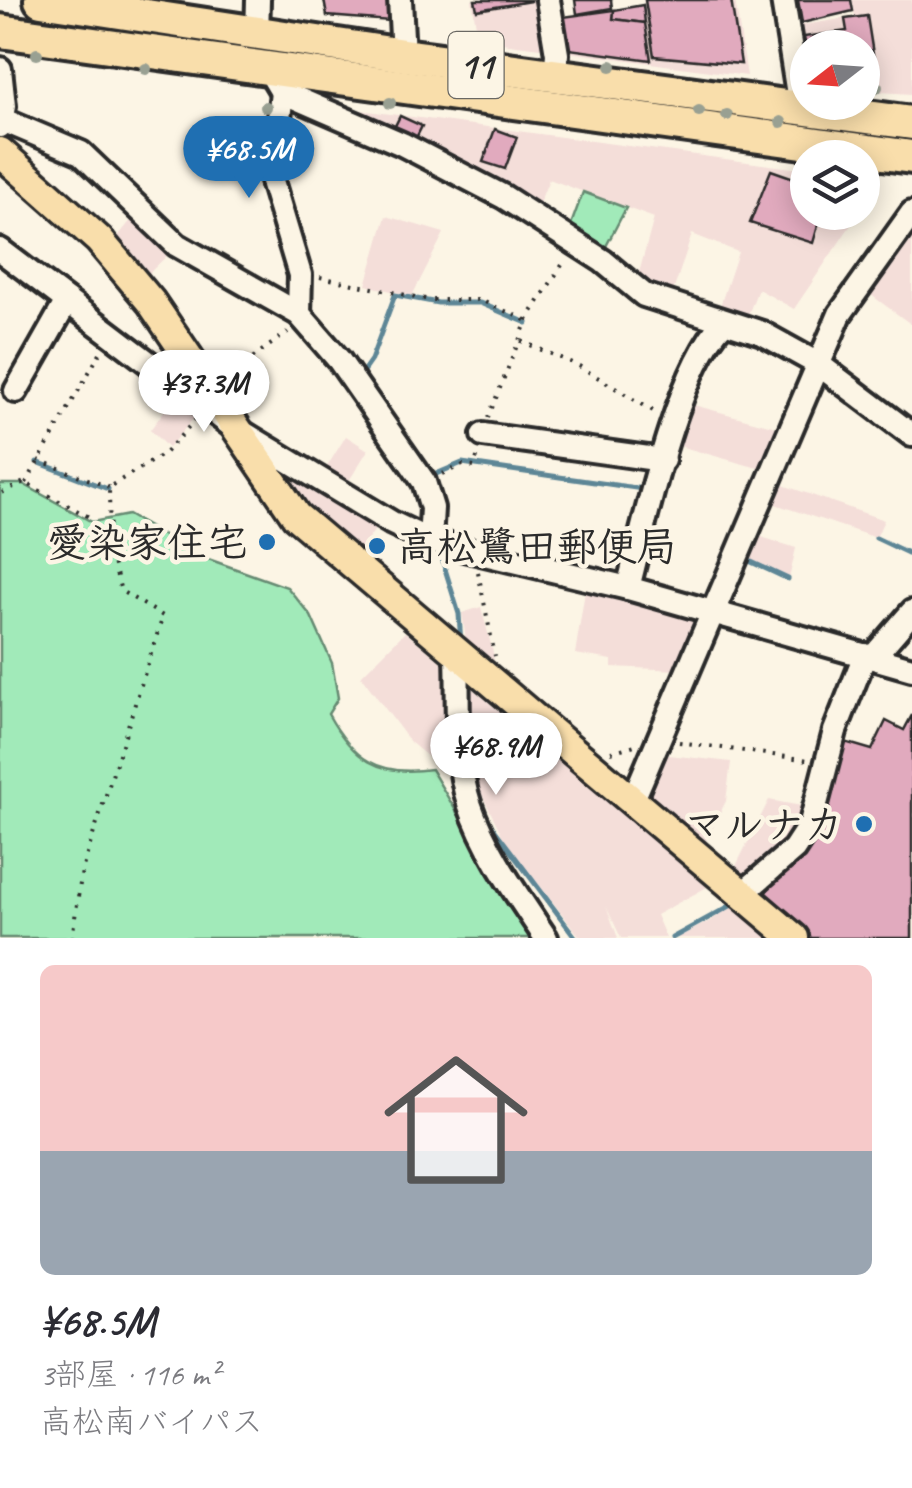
<!DOCTYPE html>
<html lang="ja">
<head>
<meta charset="utf-8">
<style>
	body { margin:0; font-family:Caveat,"Klee One",sans-serif; background:#f7f7f7; color:#2b2b33; height:100vh; display:flex; flex-direction:column; font-size:38px; white-space:nowrap }
	* { box-sizing:border-box; margin:0 }
	p { font-size:32px; color:#7c7c81 }
	.icon { flex:none; width:55px; height:55px; fill:none; stroke:currentColor; stroke-width:2; stroke-linecap:round; stroke-linejoin:round }
	.map { position:relative; height:938px; overflow:hidden }
	.side { display:flex; flex-direction:column; background:#fff; flex:1 }
	.side>* { flex:none }
	.needle { width:65px; rotate:253deg }
	.controls { position:absolute; left:790px; top:30px; display:grid; gap:20px }
	.controls a { display:grid; place-items:center; width:90px; height:90px; border-radius:50%; background:#fff; box-shadow:0 5px 25px #0003; font-size:50px }
	.price { position:absolute; translate:-50% -85px; padding:0 22px; border-radius:35px; background:#fff; color:#222; font-size:32px; line-height:65px; filter:drop-shadow(0 2px 5px #0008) }
	.price::after { content:''; position:absolute; left:50%; top:60px; width:30px; height:22px; margin-left:-15px; background:inherit; clip-path:polygon(0 0,100% 0,50% 100%) }
	.price.on { background:#1f6fb2; color:#fff }
	ul { padding:0; list-style:none }
	li { display:grid; align-content:center; gap:20px; height:530px; padding:0 40px }
	li+li { border-top:2px solid #e1e1e2 }
	li span { display:grid; place-items:center; height:310px; border-radius:15px; color:#555 }
	li>.icon { margin-inline-start:auto }
	span .icon { width:180px; height:180px; fill:#fffc; stroke-width:1 }
	li b { font-size:42px }
	.map>svg:first-child { display:block }
</style>
</head>
<body>
<div class="map">
<svg width="912" height="938" viewBox="0 0 912 938">
	<rect width="100%" height="100%" fill="#fcf5e5"/>
	<filter id="ink" filterUnits="userSpaceOnUse"><feTurbulence type="fractalNoise" baseFrequency=".01" numOctaves="2"/><feDisplacementMap in="SourceGraphic" scale="20" xChannelSelector="R" yChannelSelector="G"/><feConvolveMatrix kernelMatrix="1 2 1 2 8 2 1 2 1" color-interpolation-filters="sRGB"/></filter>
	<g filter="url(#ink)">
		<g fill="#f4ded9">
			<path d="M472,0H539L546,42L540,48L478,40Z"/>
			<path d="M643,0H735L747,76L568,52L558,19L644,6Z"/>
			<path d="M852,0H912V94L863,91L862,48H808L807,80L804,76L796,26L855,17Z"/>
			<path d="M338,107L807,170L808,212L859,213L794,309L758,289L745,323L717,315L738,252L692,234L671,298L637,280L654,218L549,179L537,209Z"/>
			<path d="M136,214L174,249L146,276L115,240Z"/>
			<path d="M386,216L444,233L412,296L366,285Z"/>
			<path d="M912,227V325L867,292Z"/>
			<path d="M177,394L200,411L168,448L150,430Z"/>
			<path d="M686,403L780,428L765,470L672,444Z"/>
			<path d="M346,436L368,450L347,484L325,470Z"/>
			<path d="M279,461L379,524L357,555L304,504L274,466Z"/>
			<path d="M777,483L884,520L876,538L769,502Z"/>
			<path d="M755,535L796,548L789,579L745,558Z"/>
			<path d="M586,585L697,618L679,670L612,667V660L575,654Z"/>
			<path d="M481,607L493,652L495,671L467,647L462,613Z"/>
			<path d="M405,632L450,669L454,778L410,742L361,676Z"/>
			<path d="M468,685L709,886L656,915L666,938H621L606,906L618,938H581L506,843L472,775Z"/>
			<path d="M660,754L731,762L726,801L704,845L648,799L646,786Z"/>
			<path d="M769,800L812,808L809,819L748,882L734,870Z"/>
			<path d="M731,907L769,938H676L710,921Z"/>
		</g>
		<g fill="#a1eab9" stroke="#668a72" stroke-width="2.5">
			<path d="M583,192L626,208L603,252L569,230Z"/>
			<path d="M0,484H23L92,522L128,515L197,555L287,587L311,616L332,663L338,698L328,714C353,759 378,777 431,769L532,938H0Z"/>
		</g>
		<g fill="none" stroke-linecap="round" stroke-linejoin="round">
			<g stroke="#5d8696" stroke-width="5">
				<path d="M359,377L371,360L395,295L438,303H480L527,323"/>
				<path d="M37,462L108,489"/>
				<path d="M429,477L462,463L643,489"/>
				<path d="M876,538L912,555"/>
				<path d="M440,553L459,614L461,644"/>
				<path d="M745,559L788,579"/>
				<path d="M488,821L576,938"/>
				<path d="M672,938L730,906"/>
			</g>
		</g>
		<g fill="#e1aabe" stroke="#2b2b2b" stroke-width="2.5">
			<path d="M324,0H389L390,21L327,16Z"/>
			<path d="M475,0H531V1L477,10Z"/>
			<path d="M575,0H611L612,8L577,14Z"/>
			<path d="M645,0H731L741,64L654,56Z"/>
			<path d="M798,0H851L853,11L802,23Z"/>
			<path d="M643,5L645,23L613,19L614,10Z"/>
			<path d="M614,10L613,19L645,23L651,60L569,49L563,17Z"/>
			<path d="M867,16L876,73L862,75V48H808V58L804,37L847,31L845,19Z"/>
			<path d="M400,116L422,126L415,140L393,130Z"/>
			<path d="M495,129L517,137L505,169L483,162Z"/>
			<path d="M771,170L808,183V212H822L813,243L750,223Z"/>
			<path d="M912,715V938H809L761,898L817,830L845,742L872,750L886,721L904,730Z"/>
		</g>
		<g fill="none" stroke-linecap="round" stroke-linejoin="round">
			<g stroke="#2b2b2b" stroke-width="30">
				<g id="minor">
					<path d="M400,0L403,55"/>
					<path d="M548,0L557,54L555,75"/>
					<path d="M783,0L800,107"/>
					<path d="M257,35L258,0"/>
					<path d="M0,69L4,106L0,126"/>
					<path d="M270,72L282,92L402,144L504,197L603,261L644,295L762,333L818,364L912,435"/>
					<path d="M282,92L272,181L300,275L299,314"/>
					<path d="M3,120L81,153L177,245L299,314L339,360L424,482L432,508L430,541"/>
					<path d="M0,250L232,426L392,523L430,541L628,588L912,669"/>
					<path d="M16,391L67,301"/>
					<path d="M483,435L663,460"/>
					<path d="M628,588C645,521 677,370 723,323"/>
					<path d="M457,656C459,704 454,757 469,803C485,851 518,896 546,938"/>
					<path d="M873,657L912,612"/>
					<path d="M632,802L840,314L912,213"/>
					<path d="M742,894L794,849L811,823L835,731L865,655"/>
				</g>
			</g>
			<g stroke="#2b2b2b" stroke-width="35">
				<path id="major" d="M0,152L99,240L151,302L296,516L794,938"/>
			</g>
			<g stroke="#2b2b2b" stroke-width="40">
				<g id="highway">
					<path d="M41,0L403,55L912,123"/>
					<path d="M0,31L912,157"/>
				</g>
			</g>
			<g stroke="#2b2b2b" stroke-width="4" stroke-dasharray="2.5 8" stroke-linecap="butt">
				<path d="M320,277L430,300H480L528,321"/>
				<path d="M521,341L579,366L658,414"/>
				<path d="M227,376L288,332"/>
				<path d="M488,418L528,318L564,262"/>
				<path d="M38,460L109,487"/>
				<path d="M442,474L463,465L474,467L479,451"/>
				<path d="M26,483L100,353"/>
				<path d="M2,493L24,482L93,519"/>
				<path d="M478,572L495,656"/>
				<path d="M679,742L809,760"/>
				<path d="M611,752L635,745"/>
				<path d="M72,938L82,870L163,616L121,591L110,552L109,487L165,453L195,420"/>
			</g>
			<use href="#minor" stroke="#fcf5e5" stroke-width="22"/>
			<use href="#major" stroke="#f9deab" stroke-width="28"/>
			<use href="#highway" stroke="#f9deab" stroke-width="32"/>
		</g>
		<g fill="#99a092">
			<circle cx="37" cy="54" r="6"/>
			<circle cx="611" cy="66" r="6"/>
			<circle cx="146" cy="69" r="6"/>
			<circle cx="877" cy="87" r="6"/>
			<circle cx="390" cy="103" r="6"/>
			<circle cx="266" cy="107" r="6"/>
			<circle cx="699" cy="111" r="6"/>
			<circle cx="727" cy="115" r="6"/>
			<circle cx="781" cy="122" r="6"/>
			<circle cx="264" cy="134" r="6"/>
		</g>
	</g>
	<g fill="#1f6fb2" stroke="#fcf5e5" stroke-width="4">
		<circle cx="267" cy="542" r="10"/>
		<circle cx="377" cy="546" r="10"/>
		<circle cx="864" cy="824" r="10"/>
	</g>
	<g text-anchor="middle" stroke-width="9" stroke-linejoin="round" paint-order="stroke">
		<rect fill="#fcf5e5" stroke="#6a6863" stroke-width="2.5" x="448.5" y="32" width="55" height="66" rx="8"/>
		<g font-size="38" font-weight="bold" fill="#2b2b2b">
			<text x="476" y="78">11</text>
		</g>
		<g font-size="40" font-weight="bold" fill="#2b2b2b" stroke="#fcf5e5" text-anchor="end">
			<text x="247" y="556">愛染家住宅</text>
			<text x="397" y="560" text-anchor="start">高松鷺田郵便局</text>
			<text x="844" y="838">マルナカ</text>
		</g>
	</g>
</svg>
<div class="controls">
<a><svg class="needle" viewBox="-14 -14 28 28"><path d="M0-13l5 13h-10z" fill="#e53935"/><path d="M0 13l5-13h-10z" fill="#7c7c81"/></svg></a>
<a><svg class="icon" aria-label="layers" viewBox="0 0 24 24"><path d="M12 4l9 5-9 5-9-5zM3 14l9 5 9-5"/></svg></a>
</div>
<b class="price on" style="left:249px;top:201px">¥68.5M</b>
<b class="price" style="left:204px;top:435px">¥37.3M</b>
<b class="price" style="left:496px;top:798px">¥68.9M</b>
</div>
<section class="side">
<ul>
<li><span style="background:linear-gradient(#f6c9c9 60%,#9aa5b1 0)"><svg class="icon" aria-label="home" viewBox="0 0 24 24"><path d="M3 11l9-7 9 7M6 9v11h12V9"/></svg></span><div><b>¥68.5M</b><p>3部屋 · 116 m²</p><p>高松南バイパス</p></div></li>
</ul>
</section>
</body>
</html>
